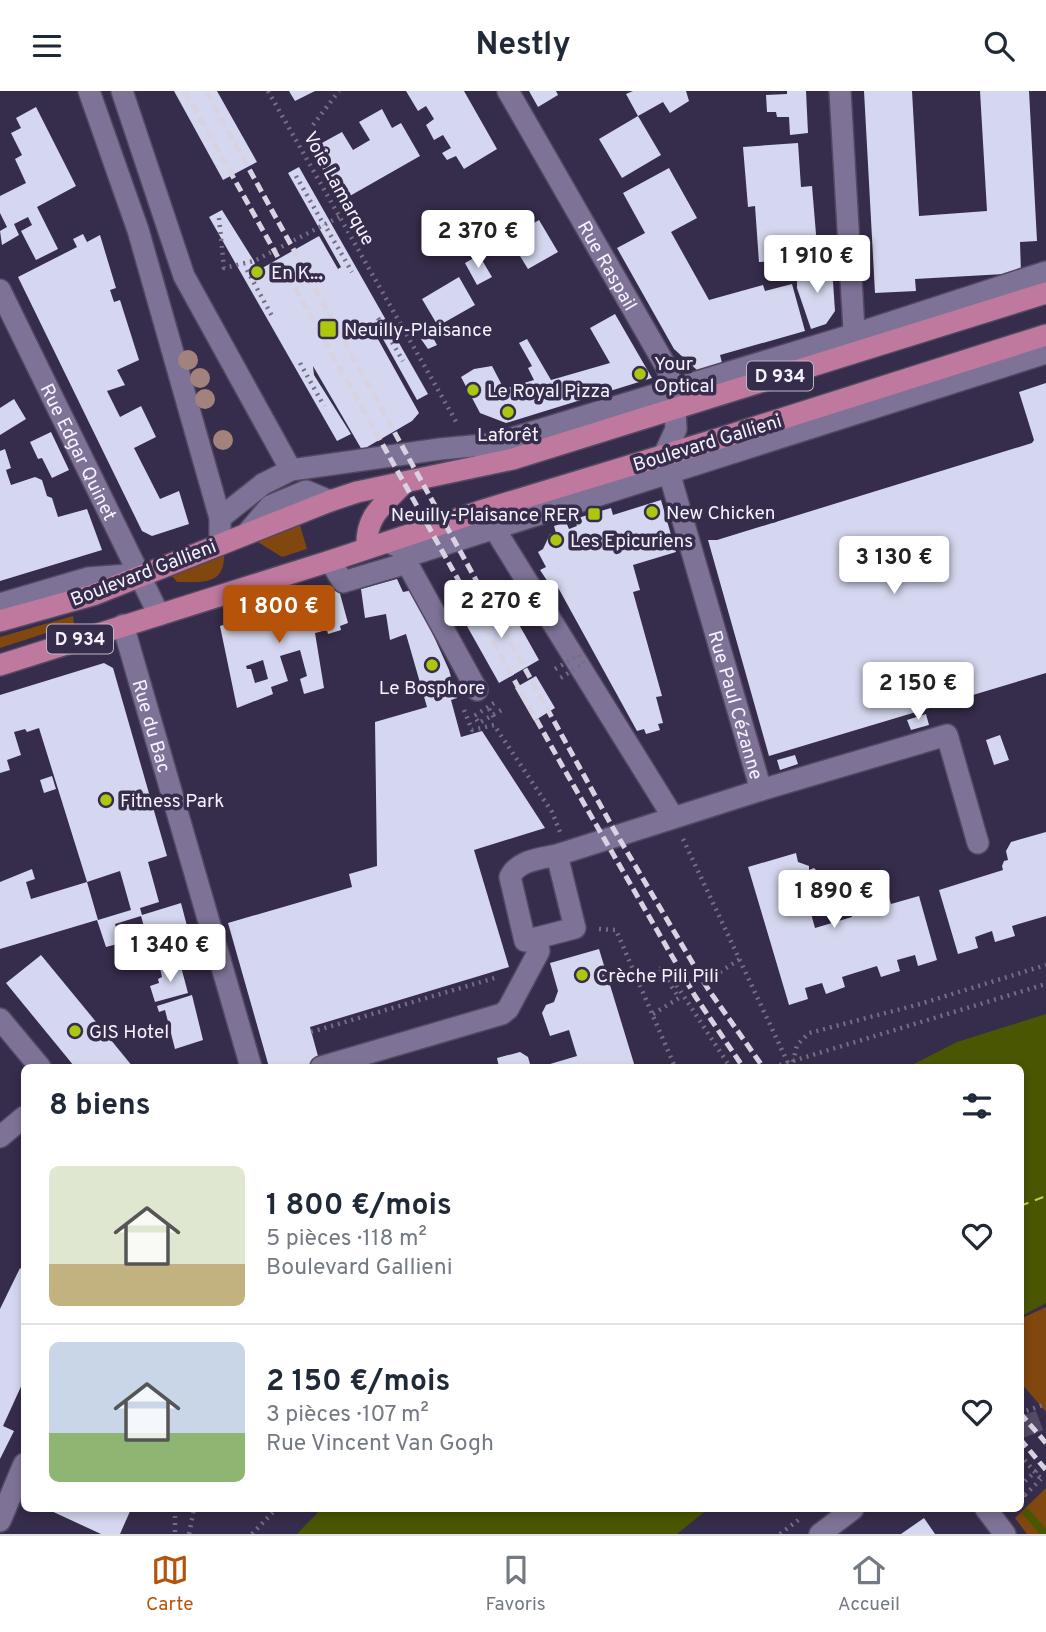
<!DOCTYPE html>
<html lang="fr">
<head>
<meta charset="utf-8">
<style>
	body { margin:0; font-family:Overpass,sans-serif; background:#f6f6f7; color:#1f2937; height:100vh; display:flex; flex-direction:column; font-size:26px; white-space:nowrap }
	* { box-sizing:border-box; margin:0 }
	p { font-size:23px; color:#747a83 }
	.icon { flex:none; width:38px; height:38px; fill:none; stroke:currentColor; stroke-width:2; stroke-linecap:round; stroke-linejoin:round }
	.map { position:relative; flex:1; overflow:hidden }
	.sheet { position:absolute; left:21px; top:973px; width:1003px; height:448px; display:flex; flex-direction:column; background:#fff; border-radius:10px; box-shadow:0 4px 10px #0003 }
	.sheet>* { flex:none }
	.price { position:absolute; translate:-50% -60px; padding:0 16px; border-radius:7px; background:#fff; color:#222; font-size:23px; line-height:46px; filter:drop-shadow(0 2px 4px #0008) }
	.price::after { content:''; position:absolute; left:50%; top:42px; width:21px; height:16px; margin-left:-10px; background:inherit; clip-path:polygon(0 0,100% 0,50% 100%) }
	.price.selected { background:#b45309; color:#fff }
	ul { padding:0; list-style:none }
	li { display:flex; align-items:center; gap:21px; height:175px; padding:0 28px }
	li+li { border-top:2px solid #e0e1e3 }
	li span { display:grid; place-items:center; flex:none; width:196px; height:140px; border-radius:10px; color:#555 }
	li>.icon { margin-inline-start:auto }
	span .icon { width:84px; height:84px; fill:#fffc; stroke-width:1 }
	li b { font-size:30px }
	h2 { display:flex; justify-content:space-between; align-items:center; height:84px; padding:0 28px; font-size:30px }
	header { display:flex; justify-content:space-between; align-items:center; height:91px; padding:0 28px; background:#fff; font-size:32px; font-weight:700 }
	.dock { display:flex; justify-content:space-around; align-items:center; height:98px; border-top:2px solid #e0e1e3; background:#fff; font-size:19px; color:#747a83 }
	.dock a { display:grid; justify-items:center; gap:4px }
	.dock .selected { color:#b45309 }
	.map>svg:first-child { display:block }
</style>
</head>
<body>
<header><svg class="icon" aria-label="menu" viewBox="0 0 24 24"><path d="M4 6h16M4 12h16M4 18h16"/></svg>Nestly<svg class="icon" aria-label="search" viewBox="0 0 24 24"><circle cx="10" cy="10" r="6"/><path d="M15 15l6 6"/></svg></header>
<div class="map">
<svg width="1046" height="1443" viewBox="0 0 1046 1443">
	<rect width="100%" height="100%" fill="#362c4b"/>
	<g fill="#80470e">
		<path d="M300,434L307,458L282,466L256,450Z"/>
		<path d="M224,461C226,495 202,491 177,491L172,485Z"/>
		<path d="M73,525L74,533L0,557V546Z"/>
		<path d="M1046,1216V1321L1020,1291V1228Z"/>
		<path d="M1046,1397V1443H1027L1015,1427Z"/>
	</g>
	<g fill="#4a5602">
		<path d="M1046,923V1212L1020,1226V976H908L957,951Z"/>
		<path d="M321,1418H708L677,1443H297Z"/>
	</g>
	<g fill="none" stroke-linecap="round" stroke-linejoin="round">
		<path stroke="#4a5602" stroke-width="8" d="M1027,1422L1045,1443"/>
		<path stroke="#bad14f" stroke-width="2" stroke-dasharray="9 7" stroke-linecap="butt" d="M1020,1115L1046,1105"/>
	</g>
	<g fill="#d4d7ef" fill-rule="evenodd">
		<path d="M174,0H217L257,71L223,89Z"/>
		<path d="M289,0H315L295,10Z"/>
		<path d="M406,0H464L497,58L464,78L456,65L447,69L442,62L451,57L443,44L434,49L426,34L434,28L426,15L418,20Z"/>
		<path d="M529,0H556L558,4L538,16Z"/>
		<path d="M633,0H686L689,10L670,22L663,11L638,25L626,3Z"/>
		<path d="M787,0H806L808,42L790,44L789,26H777L776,21H767L766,4L787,3Z"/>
		<path d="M864,0H912L919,125L987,120L980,0H1029L1037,150L1020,151L1021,182L915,188L916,200L875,202Z"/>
		<path d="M36,16L76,95L37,116L58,158L36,169L21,140L32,134L28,126L14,133L19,144L2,154L0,140L7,136L0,122V105L26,92L15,68L22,64L11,42L21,37L16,27Z"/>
		<path d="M382,18L392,37L401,32L420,65L341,110L322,77L331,72L320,53L342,41L353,59L370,49L359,31Z"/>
		<path d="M638,25L661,64L622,87L599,48Z"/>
		<path d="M798,52L801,96L812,95L818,167L759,171L755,115L748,116L743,56Z"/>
		<path d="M299,76L428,303L417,309L378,239L374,241L419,322L412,330L362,359L313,275L314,284L351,343L337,350L209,126L222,119L254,170L257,180L319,145L338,178L341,176L288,82Z"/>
		<path d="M669,77L697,127L671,141L709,209L763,194L765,200L792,193L805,240L720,264L722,272L697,279L674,258L617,157L645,142L623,102Z"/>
		<path d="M539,129L558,161L528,178L509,147Z"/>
		<path d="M83,143L87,151L100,144L116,197L110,199L114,211L120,209L139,269L117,279L125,294L107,300L120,326L141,315L156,346L134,357L160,408L179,400L189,433L152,445L142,440L18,186L77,156L73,148Z"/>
		<path d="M479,164L492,186L477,194L465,172Z"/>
		<path d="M832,176L835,220L826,233L811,238L797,197V179Z"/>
		<path d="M459,186L475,214L438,235L422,208Z"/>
		<path d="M615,223L652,287L506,332L480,322L461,286L474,278L492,275L504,298L534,289L528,277L532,275L519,252L527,248L551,289L610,272L590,237Z"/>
		<path d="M431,243L437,254L428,258L421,248Z"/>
		<path d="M1046,292V582L769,665L708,449H717L1032,352L1034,349L1019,301Z"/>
		<path d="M14,308L26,328L0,344V317Z"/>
		<path d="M51,341L69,379L52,387L42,367L38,368L30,351Z"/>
		<path d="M5,358L11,377L6,379L11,394L35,386L42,389L47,405L52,407L58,426L87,418L102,459L0,490V360Z"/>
		<path d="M661,409L676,461L633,474L640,499L633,501L662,605L656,606L663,632L658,633L660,639L646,643L644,638L637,640L555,491L550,494L540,479L546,476L538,461L543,458L550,443L556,442L554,435L566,431L569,438L577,435L574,428L588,424L590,431L599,429L597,421L611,417L613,424Z"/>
		<path d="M397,488L403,501L413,499L449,579L457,607L451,609L461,646L482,640L545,737L474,759L509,876L310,936L321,976H269L228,832L352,796L349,783L377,775L375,631L427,616L406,543L390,549L386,523L365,527L361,498Z"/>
		<path d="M339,499L348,532L340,535L341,539L328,543L327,539L315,542L324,597L304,603L300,588L307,585L300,559L280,565L288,590L271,596L273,603L237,617L220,535ZM263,569L268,588L255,592L251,578H247L246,575Z"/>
		<path d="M503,505L539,569L499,592L463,528Z"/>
		<path d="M104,572L113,577L167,765L148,771L159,811L140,817L142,824L181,812L187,835L173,840L174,845L149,853L141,825L115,833L121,852L106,856L97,829L0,858V791L32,778L35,788L26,791L31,808L87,791L98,829L131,819L120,780L87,791L39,637L27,641L25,638L14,641L21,664L7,669L10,679L0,682V604Z"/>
		<path d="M536,585L555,617L534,630L515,597Z"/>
		<path d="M926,623L929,634L911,639L907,629Z"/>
		<path d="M1000,644L1009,669L994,674L986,649Z"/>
		<path d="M795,664L798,673L780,679L777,669Z"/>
		<path d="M52,685L56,698L44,702L40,689Z"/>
		<path d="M1046,741V825L1012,835L1015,845L995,851L992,840L975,846L978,857L958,863L939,799L1003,779L1002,775L1004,770L1008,769L1006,760L1011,751Z"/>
		<path d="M796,762L798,771L809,775V779L814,777L821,784L827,806L808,812L815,837L852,826L851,822L855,815L858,814L857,810L862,802L885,794L891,813L919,805L937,869L918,875L915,864L897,869L900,880L881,886L877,875L842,886L845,896L826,903L822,892L805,897L808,908L789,914L748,776Z"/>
		<path d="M599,858L635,976H540L577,965L569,939L550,945L542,922L546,914L554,911L558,900L550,872Z"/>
		<path d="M41,864L97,932L133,976L74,975L6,892Z"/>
		<path d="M180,872L188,902L155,911L150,895L159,892L158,888L162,886L160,877Z"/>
		<path d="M192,904L203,949L175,958L165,919L159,921L157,915Z"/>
		<path d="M520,961L528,966L530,973L538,976H499L497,967Z"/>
		<path d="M20,1177L24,1180V1289L3,1335L14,1340L0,1368V1218Z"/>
		<path d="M47,1418H131L120,1443H101Z"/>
		<path d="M924,1427L935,1443H901Z"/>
	</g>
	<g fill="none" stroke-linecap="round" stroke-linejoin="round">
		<path stroke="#534a66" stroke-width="21" stroke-dasharray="21 10" stroke-linecap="butt" d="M1020,1337L1046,1327"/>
		<g stroke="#524961" stroke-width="24">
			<g id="minor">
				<path d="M89,0L138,139L220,427V452"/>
				<path d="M122,0L184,185L291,379"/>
				<path id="s1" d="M508,0L668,279L675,318L676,338L664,364L761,699L557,764L575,837L525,850L510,786C518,769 540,768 557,764"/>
				<path d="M840,0L855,256"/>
				<path id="s2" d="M0,199L159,524"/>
				<path d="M220,427L263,393L291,379L440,358L493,353L855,243L1046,181"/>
				<path d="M494,437L673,726"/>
				<path d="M248,441L270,415L306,400L330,410"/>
				<path d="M388,451L414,463L1046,262"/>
				<path d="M330,470L343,491L407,472L477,599"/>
				<path d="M0,513L88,487L140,483"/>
				<path id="s3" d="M123,534L251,976"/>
				<path d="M761,699L947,644L978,752"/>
				<path d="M0,928L40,976"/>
				<path d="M321,976L502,923L508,918L539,860L536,847"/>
				<path d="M0,1046L24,1026"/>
				<path d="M986,1418L1005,1443"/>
				<path d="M0,1430L24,1373"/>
				<path d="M820,1443L853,1418"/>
			</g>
		</g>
		<g stroke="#524961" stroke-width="24">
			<g id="major">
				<path d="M367,457C365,424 384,414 405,391"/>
				<path d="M0,530L93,504L330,410L357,401L513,368L1046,202"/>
				<path d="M0,574L330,470L487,418L724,346L1046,244"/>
			</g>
		</g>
		<g stroke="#746d85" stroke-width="4.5" stroke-dasharray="2 5" stroke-linecap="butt">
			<path d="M268,0L458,334"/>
			<path d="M313,34L339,0"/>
			<path d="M296,85L324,134"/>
			<path d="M219,127L224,177L254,170L341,125"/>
			<path d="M327,138L352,181"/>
			<path d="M247,179L272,225"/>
			<path d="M378,227L403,270"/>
			<path d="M300,272L324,315"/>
			<path d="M489,618L496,630"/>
			<path d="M464,619L472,639L494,634L552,721L560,741"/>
			<path d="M683,748L788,972"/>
			<path d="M599,838L616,839L675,976"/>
			<path d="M660,878L664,875L730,976"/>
			<path d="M660,878L679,907"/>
			<path d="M720,881L740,868"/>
			<path d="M653,923L679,907"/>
			<path d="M311,941L498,886"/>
			<path d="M793,971L797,954L809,942L920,913L1046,874"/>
			<path d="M773,976L1046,893"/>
			<path d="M1020,1322L1046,1313"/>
			<path d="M1020,1367L1025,1364"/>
			<path d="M1020,1395L1037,1379"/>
			<path d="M1020,1399L1025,1404L1041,1388"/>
			<path d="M175,1418V1443"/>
			<path d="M189,1443L194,1418"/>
			<path d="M252,1443L276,1418"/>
			<path d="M780,1443L801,1427"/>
		</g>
		<use href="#minor" stroke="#7e7397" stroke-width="21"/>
		<use href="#major" stroke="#bf789e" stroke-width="21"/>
		<g stroke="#d7d3e2" stroke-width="5" stroke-dasharray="10 5" stroke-linecap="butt">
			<path d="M185,0L564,678L695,905L743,976"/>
			<path d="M206,0L613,737L708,898L763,976"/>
			<path d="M1020,1322L1046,1352"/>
			<path d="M1020,1348L1046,1379"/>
		</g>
		<g stroke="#746d85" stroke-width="4.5" stroke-dasharray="2 5" stroke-linecap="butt">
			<path d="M555,578L579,564L584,572L559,588"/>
			<path d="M494,612L474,625L479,632L505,617"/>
			<path d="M1020,1364L1041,1388"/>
		</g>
	</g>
	<g fill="#a2827a">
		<circle cx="188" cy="269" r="10"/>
		<circle cx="200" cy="287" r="10"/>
		<circle cx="205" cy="308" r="10"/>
		<circle cx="223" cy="349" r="10"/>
	</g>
	<g fill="#adc60f" stroke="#362c4b" stroke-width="2.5">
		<circle cx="257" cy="181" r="7"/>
		<rect x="319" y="229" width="18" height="18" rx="3.5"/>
		<circle cx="640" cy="283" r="7"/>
		<circle cx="473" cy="299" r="7"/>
		<circle cx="508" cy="321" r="7"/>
		<circle cx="652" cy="421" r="7"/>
		<rect x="587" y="416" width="14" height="14" rx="3.5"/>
		<circle cx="556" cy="449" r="7"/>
		<circle cx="432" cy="574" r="7"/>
		<circle cx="106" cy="709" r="7"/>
		<circle cx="582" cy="884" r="7"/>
		<circle cx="75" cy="940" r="7"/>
	</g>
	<g text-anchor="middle" stroke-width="7" stroke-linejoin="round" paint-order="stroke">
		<g fill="#362c4b" stroke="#bcb7c8" stroke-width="2">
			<rect x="747" y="270.5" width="66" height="29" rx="5"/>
			<rect x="47" y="533.5" width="66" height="29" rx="5"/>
		</g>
		<g font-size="18" font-weight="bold" fill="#f5f2fe">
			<text x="780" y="291">D 934</text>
			<text x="80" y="554">D 934</text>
		</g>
		<g font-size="19" fill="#f5f2fe" stroke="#362c4b">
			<text transform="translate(340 97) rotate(61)" y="7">Voie Lamarque</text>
			<text dy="7" stroke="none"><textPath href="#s1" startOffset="201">Rue Raspail</textPath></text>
			<text transform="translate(707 351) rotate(-17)" y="7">Boulevard Gallieni</text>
			<text dy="7" stroke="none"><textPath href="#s2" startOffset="180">Rue Edgar Quinet</textPath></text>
			<text transform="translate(143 481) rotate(-21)" y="7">Boulevard Gallieni</text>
			<text dy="7" stroke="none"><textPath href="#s1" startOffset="670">Rue Paul Cézanne</textPath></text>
			<text dy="7" stroke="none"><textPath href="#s3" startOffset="105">Rue du Bac</textPath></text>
		</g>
		<g font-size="19" fill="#f5f2fe" stroke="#362c4b" text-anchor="start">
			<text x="271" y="188">En K...</text>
			<text x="344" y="245">Neuilly-Plaisance</text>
			<text x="654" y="279">Your<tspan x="654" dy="22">Optical</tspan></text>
			<text x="487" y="306">Le Royal Pizza</text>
			<text x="508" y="350" text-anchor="middle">Laforêt</text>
			<text x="666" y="428">New Chicken</text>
			<text x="580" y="430" text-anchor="end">Neuilly-Plaisance RER</text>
			<text x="570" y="456">Les Epicuriens</text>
			<text x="432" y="603" text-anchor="middle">Le Bosphore</text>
			<text x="120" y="716">Fitness Park</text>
			<text x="596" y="891">Crèche Pili Pili</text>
			<text x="89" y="947">GIS Hotel</text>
		</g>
	</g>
</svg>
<b class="price" style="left:478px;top:179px">2 370 €</b>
<b class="price" style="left:817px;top:204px">1 910 €</b>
<b class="price" style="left:894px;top:505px">3 130 €</b>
<b class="price" style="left:501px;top:549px">2 270 €</b>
<b class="price selected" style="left:279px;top:554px">1 800 €</b>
<b class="price" style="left:918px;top:631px">2 150 €</b>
<b class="price" style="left:834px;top:839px">1 890 €</b>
<b class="price" style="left:170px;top:893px">1 340 €</b>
<section class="sheet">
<h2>8 biens<svg class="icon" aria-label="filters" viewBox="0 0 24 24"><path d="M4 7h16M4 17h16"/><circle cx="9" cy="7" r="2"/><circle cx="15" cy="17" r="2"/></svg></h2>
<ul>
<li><span style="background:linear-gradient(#dfe7d0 70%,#c2b280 0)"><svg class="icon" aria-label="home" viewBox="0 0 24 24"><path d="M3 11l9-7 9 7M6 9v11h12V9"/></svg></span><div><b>1 800 €/mois</b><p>5 pièces · 118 m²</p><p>Boulevard Gallieni</p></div><svg class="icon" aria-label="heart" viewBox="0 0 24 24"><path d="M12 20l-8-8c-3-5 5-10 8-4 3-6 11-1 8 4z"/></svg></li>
<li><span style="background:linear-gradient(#c9d6e8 65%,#8fb573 0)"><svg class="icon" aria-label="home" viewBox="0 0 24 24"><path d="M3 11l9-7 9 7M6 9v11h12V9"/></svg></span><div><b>2 150 €/mois</b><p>3 pièces · 107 m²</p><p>Rue Vincent Van Gogh</p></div><svg class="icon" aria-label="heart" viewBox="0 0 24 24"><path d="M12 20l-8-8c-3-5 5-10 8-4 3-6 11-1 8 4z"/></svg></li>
</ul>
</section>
</div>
<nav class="dock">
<a class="selected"><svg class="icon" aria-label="map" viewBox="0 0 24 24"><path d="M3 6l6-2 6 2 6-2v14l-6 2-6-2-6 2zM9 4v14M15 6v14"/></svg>Carte</a>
<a><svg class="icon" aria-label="saved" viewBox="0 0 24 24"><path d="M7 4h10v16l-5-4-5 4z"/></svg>Favoris</a>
<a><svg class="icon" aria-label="home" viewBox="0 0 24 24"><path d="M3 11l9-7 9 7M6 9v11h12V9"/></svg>Accueil</a>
</nav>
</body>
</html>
